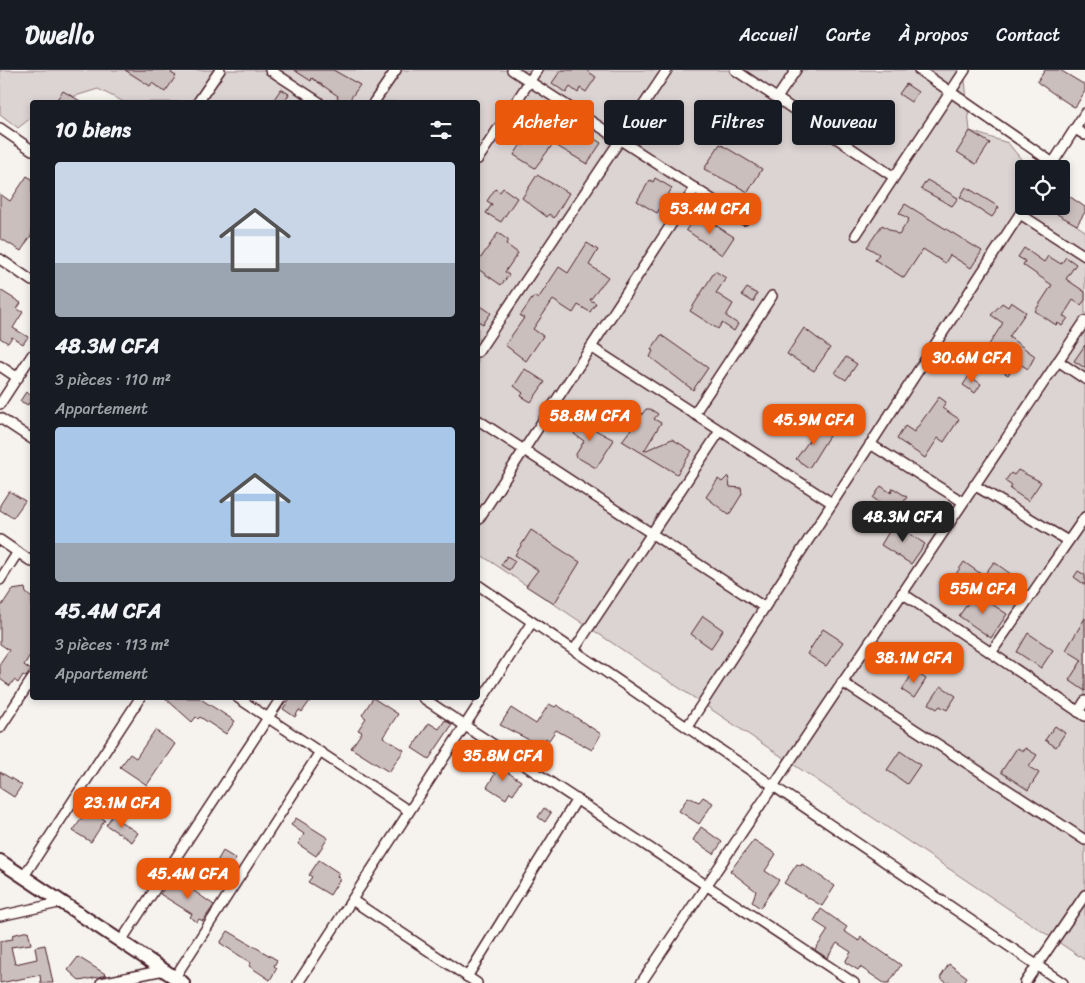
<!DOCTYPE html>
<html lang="fr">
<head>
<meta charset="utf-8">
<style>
	body { margin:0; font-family:Sriracha,sans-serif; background:#242831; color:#f1f3f6; height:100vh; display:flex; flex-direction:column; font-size:19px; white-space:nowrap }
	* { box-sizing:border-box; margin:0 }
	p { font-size:16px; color:#9ea1a6 }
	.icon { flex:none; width:28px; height:28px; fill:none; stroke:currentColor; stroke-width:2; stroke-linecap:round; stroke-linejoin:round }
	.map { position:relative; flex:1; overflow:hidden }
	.sheet { position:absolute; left:30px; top:30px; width:450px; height:600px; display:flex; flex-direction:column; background:#171b24; border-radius:5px; box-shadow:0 2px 8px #0003 }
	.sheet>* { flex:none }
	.banner { position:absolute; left:495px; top:30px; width:475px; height:45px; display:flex; gap:10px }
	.fabs { position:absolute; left:1015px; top:90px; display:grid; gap:10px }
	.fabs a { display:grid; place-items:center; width:55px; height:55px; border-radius:5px; background:#171b24; box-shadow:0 2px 8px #0003; font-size:25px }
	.price { position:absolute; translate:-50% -42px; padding:0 11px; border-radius:10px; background:#ea580c; color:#fff; font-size:16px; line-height:32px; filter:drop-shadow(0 1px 2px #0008) }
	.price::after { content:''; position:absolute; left:50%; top:30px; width:15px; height:11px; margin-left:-8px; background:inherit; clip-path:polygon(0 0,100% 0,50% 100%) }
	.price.on { background:#222; color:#fff }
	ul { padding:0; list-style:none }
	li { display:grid; align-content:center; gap:10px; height:265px; padding:0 25px }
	li span { display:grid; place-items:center; height:155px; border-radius:5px; color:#555 }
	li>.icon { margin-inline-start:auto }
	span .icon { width:90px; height:90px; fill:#fffc; stroke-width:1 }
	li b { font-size:21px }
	h2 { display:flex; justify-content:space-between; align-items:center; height:60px; padding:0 25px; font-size:21px }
	.chip { padding:0 18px; border-radius:5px; background:#171b24; box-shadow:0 2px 8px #0003; font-size:18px; line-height:45px }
	.chip.on { background:#ea580c; color:#fff }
	header { display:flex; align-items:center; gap:30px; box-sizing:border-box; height:70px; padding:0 25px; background:#171b24; border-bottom:1px solid #363941 }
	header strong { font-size:24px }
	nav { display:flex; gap:28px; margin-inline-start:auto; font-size:18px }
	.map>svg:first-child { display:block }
</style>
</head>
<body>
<header>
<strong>Dwello</strong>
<nav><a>Accueil</a><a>Carte</a><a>À propos</a><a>Contact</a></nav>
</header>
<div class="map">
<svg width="1085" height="913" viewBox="0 0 1085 913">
	<rect width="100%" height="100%" fill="#f6f3ef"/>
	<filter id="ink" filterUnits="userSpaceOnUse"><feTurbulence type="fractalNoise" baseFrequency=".02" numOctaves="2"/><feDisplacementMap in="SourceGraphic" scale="10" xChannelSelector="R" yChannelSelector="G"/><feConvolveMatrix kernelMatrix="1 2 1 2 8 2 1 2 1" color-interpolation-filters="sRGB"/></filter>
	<g filter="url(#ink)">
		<path fill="#dcd4d2" stroke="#937a7e" d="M0,0H964L970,61L1008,73L1029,99H1024V136H1061L1076,155L1085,161V890L478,483V32H124L98,19L56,32H32V47L18,58L0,44Z"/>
		<g fill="#cbbfbe" stroke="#4a1f2b">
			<path d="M125,0H173L171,3L176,6L165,22L152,13L150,16Z"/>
			<path d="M294,0H333L360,15L348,32H342L337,28L338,26L312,8L311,11Z"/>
			<path d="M561,0H586L596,7L586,22L580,18L578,23L570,17L566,23L552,13Z"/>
			<path d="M1045,0H1060L1085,15V21L1076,36L1074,37L1060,28L1037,12Z"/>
			<path d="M906,14L918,22L911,32L899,24Z"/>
			<path d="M281,19L289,24L284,32H272Z"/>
			<path d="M63,21L82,32H55Z"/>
			<path d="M667,35L682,44L669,71L648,58L653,50L657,52Z"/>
			<path d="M571,54L601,73L587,94L557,76Z"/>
			<path d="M970,61L990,73L976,94L957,82Z"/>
			<path d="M535,62L553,74L535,98L514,85L521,74L523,76Z"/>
			<path d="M720,74L762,99L748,122L704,99Z"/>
			<path d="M537,105L569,123L554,148L549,144L547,147L522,128Z"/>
			<path d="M27,106L32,109V164L21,181L0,168V124L10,131Z"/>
			<path d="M655,108L672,118L657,143L637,131L650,110L653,112Z"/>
			<path d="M927,110L958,128L952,136L921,119Z"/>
			<path d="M966,117L999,137L992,147L960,127Z"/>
			<path d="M503,118L517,128L501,152L486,143L492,134L487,131L495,119L500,122Z"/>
			<path d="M1069,126L1085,137V142L1077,155L1057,144Z"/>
			<path d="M905,134L982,181L971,198L950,185L945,193L923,179L904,208L875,190L879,184L867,177L882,155L899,165L909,149L899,143Z"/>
			<path d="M696,145L708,153L709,151L734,167L722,185L686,160Z"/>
			<path d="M498,163L508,170L506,174L518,183L505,202L509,205L501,215L478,199V192Z"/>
			<path d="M587,173L598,180L589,195L608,207L590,230L596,233L590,242L578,235L573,243L553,230L533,259L543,266L526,291L505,275L524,248L520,246L534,226L538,229L559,197L568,203Z"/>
			<path d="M1024,178L1044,192L1048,186L1061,194L1066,187L1076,194L1066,209L1085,222V230L1081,235L1073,230L1063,246L1068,248L1062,256L1058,253L1056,255L1035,241L1052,215L1023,195L1025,191L1018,187Z"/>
			<path d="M715,201L726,208L716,223L733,234L726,246L738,254L734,261L722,253L718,259L690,241Z"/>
			<path d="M747,218L757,224L753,232L742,225Z"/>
			<path d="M0,220L21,233L17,239L23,242L13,258L28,267L23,274L12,267L8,273L0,268Z"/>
			<path d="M1011,232L1026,242L1009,267L1035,286L1028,299L1017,292L1008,305L981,287L1003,253L991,245L1002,233L1008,237Z"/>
			<path d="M478,234L491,243L483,254L478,251Z"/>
			<path d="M804,258L830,278L814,301L787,284Z"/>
			<path d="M661,265L708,298L693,320L650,287L653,281L651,280Z"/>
			<path d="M1085,275V298L1074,291Z"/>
			<path d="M846,287L857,294L846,310L835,303Z"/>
			<path d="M525,299L545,312L531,332L521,326L523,323L514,316Z"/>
			<path d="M969,306L981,314L975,323L963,315Z"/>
			<path d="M26,322L32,326L28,335L20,331Z"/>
			<path d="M939,327L946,332L942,338L959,349L944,372L938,368L925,388L897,369L905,356L914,362Z"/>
			<path d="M646,339H650L658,344L654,349L661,353L644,381L672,369L692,381L677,404L622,371Z"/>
			<path d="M569,346L614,370L596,398L575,386L584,371L574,364L575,361L564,354Z"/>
			<path d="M821,354L832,361L809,398L796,389Z"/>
			<path d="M1018,400L1041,412L1028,431L1010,419L1012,416L1005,411L1011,403L1014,405Z"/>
			<path d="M728,406L730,417L741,418L742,424L729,445L706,427L718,409L722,412Z"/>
			<path d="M881,416L891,423L893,418L907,427L896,443L873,428Z"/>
			<path d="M9,421L25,431L13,448L0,440V435Z"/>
			<path d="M896,450L905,456L903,459L925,474L911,494L881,475Z"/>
			<path d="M531,460L580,492L554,534L526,516L538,500L515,485Z"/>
			<path d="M507,486L515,491L509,500L501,495Z"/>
			<path d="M964,492L981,504L973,516L956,504Z"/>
			<path d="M994,492L1019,510L1010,523L984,505Z"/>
			<path d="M1078,501L1085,505V515L1074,507Z"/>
			<path d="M25,518L26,523L32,528V582L24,595L31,600L26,607L23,605L18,613L14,610L10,616L0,609V593L9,580L0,574V538L12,520Z"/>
			<path d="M975,523L1007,544L991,568L959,546Z"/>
			<path d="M703,546L723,560L711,578L691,564Z"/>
			<path d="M1085,548V621L1069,610L1082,590L1066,580Z"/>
			<path d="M823,559L843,572L826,596L807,584Z"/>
			<path d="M1028,563L1053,580L1041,598L1017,582Z"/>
			<path d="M914,601L926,609L914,628L902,620Z"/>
			<path d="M941,616L956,626L947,640L940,636L937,639L929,634Z"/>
			<path d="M165,628H199L235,651L226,664L200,647L198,649L196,647L192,652Z"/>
			<path d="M290,628H312L302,642L299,640L295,647L283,639Z"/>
			<path d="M373,628L398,644L383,667L404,680L389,702L351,678L362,662L358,660L366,648L362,645Z"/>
			<path d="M549,634L555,637L557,635L601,664L592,680L556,660L549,670L546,668L541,676L500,655L511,638L536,654Z"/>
			<path d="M445,650L452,655L429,689L412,678L429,653L439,659Z"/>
			<path d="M1055,656L1065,663L1056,677L1045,670Z"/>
			<path d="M155,660L175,674L147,715L120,697L130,684L136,688Z"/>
			<path d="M1017,678L1023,681L1025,678L1037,685L1029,697L1039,703L1028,720L1001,702Z"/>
			<path d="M900,681L920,695L907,714L887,700Z"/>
			<path d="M498,693L506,698L504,700L521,711L513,724L510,722L506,729L487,717L495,704L492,702Z"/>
			<path d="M0,702L22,715L14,727L0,718Z"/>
			<path d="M688,727L699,732L703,727L713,733L699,754L679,741Z"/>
			<path d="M544,738L551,743L545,752L538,747Z"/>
			<path d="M88,739L105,750L91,772L73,761Z"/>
			<path d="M112,746L138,763L132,772L106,755Z"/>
			<path d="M296,748L328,768L316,786L298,774L304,764L291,755Z"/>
			<path d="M701,757L722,772L714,784L693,770Z"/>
			<path d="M754,770L776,784L765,801L779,810L760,838L752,832L756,821L730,801Z"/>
			<path d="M223,781L236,789L229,801L216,793Z"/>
			<path d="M319,790L339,803L337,806L340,809L330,825L308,812L312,807L309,805Z"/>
			<path d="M797,794L801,796L802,794L835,816L822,836L784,813Z"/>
			<path d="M174,807L214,835L203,851L199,849L197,852L190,847L192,844L160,824Z"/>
			<path d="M821,839L847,857L844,861L859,871L861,867L901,895L889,913H884L860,897L858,900L845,892L851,882L837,873L827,888L815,880L828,860L814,851Z"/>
			<path d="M28,861L31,874L11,877L15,894L37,889L35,877L45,875L53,913H41L40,905L0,913V871L13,869L12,865Z"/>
			<path d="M228,861L277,890L274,896L277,898L270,910L249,896L251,893L220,873Z"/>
			<path d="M78,887L107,905L80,911L68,900Z"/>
			<path d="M949,894L967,907L963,913H947L940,908Z"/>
		</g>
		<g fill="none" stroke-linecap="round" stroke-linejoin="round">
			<g stroke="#4a1f2b" stroke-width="12">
				<g id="street">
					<path d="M270,0L319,32"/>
					<path d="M512,0L744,150"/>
					<path d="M735,0L894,107"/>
					<path d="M919,0L1053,93"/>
					<path d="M777,28L796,0"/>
					<path d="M198,32L220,0"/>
					<path d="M374,32L396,0"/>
					<path d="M0,58L32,80"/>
					<path d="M1075,59L1085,65"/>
					<path d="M478,89L537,0"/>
					<path d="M1049,99L1085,43"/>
					<path d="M1020,144L1085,186"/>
					<path d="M856,165L965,0"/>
					<path d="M0,189L32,211"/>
					<path d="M591,277L832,433"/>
					<path d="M478,282L667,0"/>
					<path d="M1058,291L1085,309"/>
					<path d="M0,296L18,308"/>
					<path d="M0,334L32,285"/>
					<path d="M694,344L772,226"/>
					<path d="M0,348L32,369"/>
					<path d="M478,350L764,537"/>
					<path d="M870,374L963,432"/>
					<path d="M974,415L1068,471"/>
					<path d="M478,450L695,118"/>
					<path d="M0,470L32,492"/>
					<path d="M0,510L18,482"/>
					<path d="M478,515L1063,913"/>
					<path d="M902,523L1085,646"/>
					<path d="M574,580L720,361"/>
					<path d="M991,583L1085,447"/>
					<path d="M842,612L1085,770"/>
					<path d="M238,628L409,741"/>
					<path d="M423,628L854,913"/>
					<path d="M1078,642L1085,631"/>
					<path d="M687,657L1025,136"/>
					<path d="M0,658L32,609"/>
					<path d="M24,806L140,628"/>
					<path d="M352,830L477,913"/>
					<path d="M0,846L63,832"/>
					<path d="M121,871L281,628"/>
					<path d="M175,907L320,682"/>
					<path d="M467,907L577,729"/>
					<path d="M101,913L164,900"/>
					<path d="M298,913L532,552"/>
					<path d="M641,913L1085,251"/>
					<path d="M1025,913L1085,825"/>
				</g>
			</g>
			<g stroke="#4a1f2b" stroke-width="16">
				<path id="secondary" d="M0,791L183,913"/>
			</g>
			<use href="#street" stroke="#fdfcf7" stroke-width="9"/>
			<use href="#secondary" stroke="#fdfcf7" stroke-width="12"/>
		</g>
	</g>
</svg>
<div class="fabs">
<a><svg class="icon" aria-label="locate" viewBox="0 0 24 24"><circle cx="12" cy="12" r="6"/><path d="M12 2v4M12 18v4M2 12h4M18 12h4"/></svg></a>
</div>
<b class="price" style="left:710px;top:165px">53.4M CFA</b>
<b class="price" style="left:972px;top:314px">30.6M CFA</b>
<b class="price" style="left:590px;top:372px">58.8M CFA</b>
<b class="price" style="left:814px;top:376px">45.9M CFA</b>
<b class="price on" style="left:903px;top:473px">48.3M CFA</b>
<b class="price" style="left:983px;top:545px">55M CFA</b>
<b class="price" style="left:914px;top:614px">38.1M CFA</b>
<b class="price" style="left:503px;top:712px">35.8M CFA</b>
<b class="price" style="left:122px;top:759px">23.1M CFA</b>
<b class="price" style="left:188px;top:830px">45.4M CFA</b>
<div class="banner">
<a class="chip on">Acheter</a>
<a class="chip">Louer</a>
<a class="chip">Filtres</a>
<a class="chip">Nouveau</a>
</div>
<section class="sheet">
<h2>10 biens<svg class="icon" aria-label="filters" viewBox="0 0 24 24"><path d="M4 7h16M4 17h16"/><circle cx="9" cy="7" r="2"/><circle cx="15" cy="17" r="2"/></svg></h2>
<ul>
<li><span style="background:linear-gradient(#c9d6e8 65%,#9aa5b1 0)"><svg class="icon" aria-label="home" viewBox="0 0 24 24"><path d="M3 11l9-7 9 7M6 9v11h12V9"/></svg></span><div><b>48.3M CFA</b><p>3 pièces · 110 m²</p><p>Appartement</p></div></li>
<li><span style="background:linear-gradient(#a9c7e8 75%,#9aa5b1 0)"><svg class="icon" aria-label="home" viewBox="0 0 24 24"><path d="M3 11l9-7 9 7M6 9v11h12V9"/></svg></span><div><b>45.4M CFA</b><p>3 pièces · 113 m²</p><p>Appartement</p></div></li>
</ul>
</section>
</div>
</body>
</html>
